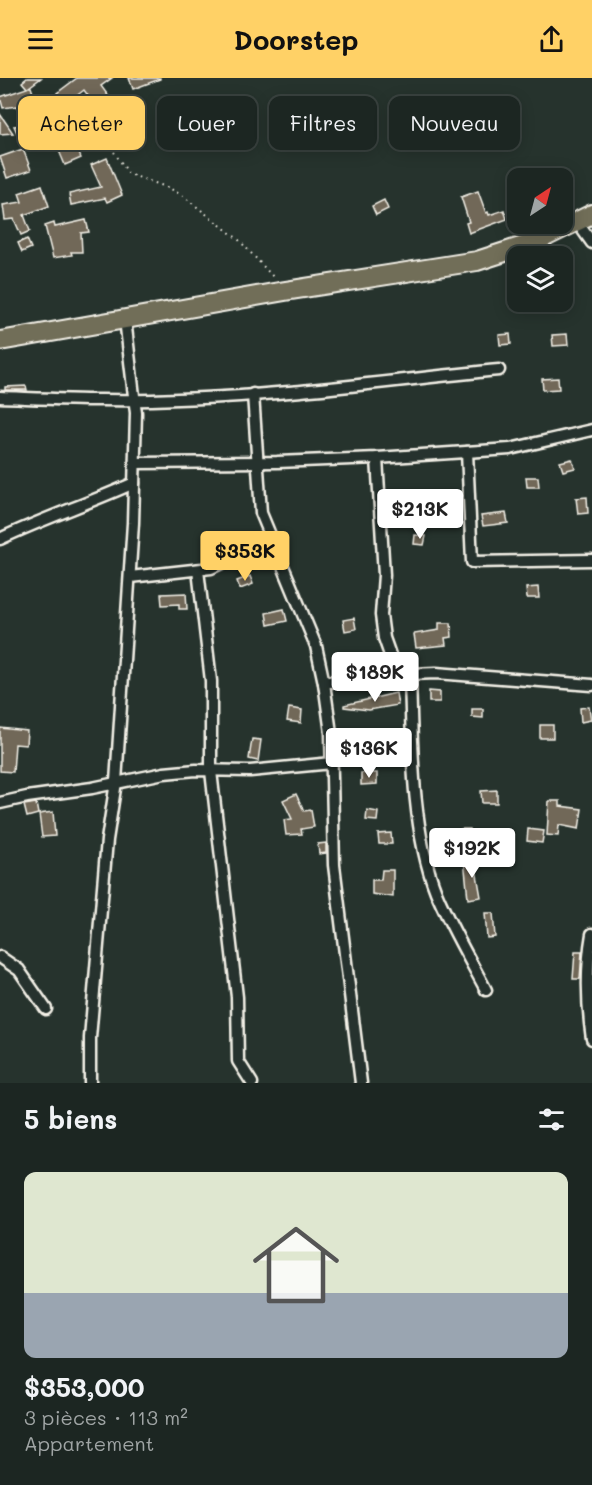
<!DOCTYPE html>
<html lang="fr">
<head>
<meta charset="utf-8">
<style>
	body { margin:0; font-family:Mali,sans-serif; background:#29322f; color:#f1f3f6; height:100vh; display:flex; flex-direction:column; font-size:22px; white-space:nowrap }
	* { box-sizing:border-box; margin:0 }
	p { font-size:20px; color:#a0a5a5 }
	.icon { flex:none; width:33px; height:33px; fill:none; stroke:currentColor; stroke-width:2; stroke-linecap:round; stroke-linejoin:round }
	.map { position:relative; height:1005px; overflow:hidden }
	.panel { display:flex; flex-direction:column; background:#1c2622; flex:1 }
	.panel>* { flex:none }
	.banner { position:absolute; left:18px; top:18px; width:556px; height:54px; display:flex; gap:12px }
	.needle { width:39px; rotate:36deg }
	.fabs { position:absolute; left:507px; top:90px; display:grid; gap:12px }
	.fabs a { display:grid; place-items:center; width:66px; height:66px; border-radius:12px; background:#1c2622; box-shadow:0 3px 15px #0003,0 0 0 2px #3a4340; font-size:30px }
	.price { position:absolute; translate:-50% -51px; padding:0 14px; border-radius:6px; background:#fff; color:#222; font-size:20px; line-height:39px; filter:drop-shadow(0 2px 3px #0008) }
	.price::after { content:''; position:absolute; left:50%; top:36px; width:18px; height:14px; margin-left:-9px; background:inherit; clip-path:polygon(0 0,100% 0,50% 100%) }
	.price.selected { background:#ffd166; color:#111 }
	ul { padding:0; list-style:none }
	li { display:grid; align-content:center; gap:12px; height:318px; padding:0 24px }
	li+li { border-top:2px solid #3a4340 }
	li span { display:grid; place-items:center; height:186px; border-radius:12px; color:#555 }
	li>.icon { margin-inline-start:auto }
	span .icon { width:108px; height:108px; fill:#fffc; stroke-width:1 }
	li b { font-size:26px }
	h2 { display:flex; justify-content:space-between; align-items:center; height:72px; padding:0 24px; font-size:26px }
	.chip { padding:0 21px; border-radius:12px; background:#1c2622; box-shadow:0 3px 15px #0003,0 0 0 2px #3a4340; font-size:21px; line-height:54px }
	.chip.selected { background:#ffd166; color:#111 }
	header { display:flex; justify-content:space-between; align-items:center; height:78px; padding:0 24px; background:#ffd166; color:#111; font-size:27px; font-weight:700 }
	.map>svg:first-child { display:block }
</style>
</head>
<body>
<header><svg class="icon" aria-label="menu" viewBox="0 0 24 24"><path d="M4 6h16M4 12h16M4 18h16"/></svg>Doorstep<svg class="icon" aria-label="share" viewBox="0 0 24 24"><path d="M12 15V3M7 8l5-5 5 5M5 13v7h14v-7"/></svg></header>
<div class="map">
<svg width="592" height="1005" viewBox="0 0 592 1005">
	<rect width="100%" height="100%" fill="#26332d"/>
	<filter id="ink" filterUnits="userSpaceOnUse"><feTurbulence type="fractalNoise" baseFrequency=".0167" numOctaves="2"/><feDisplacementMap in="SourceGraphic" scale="12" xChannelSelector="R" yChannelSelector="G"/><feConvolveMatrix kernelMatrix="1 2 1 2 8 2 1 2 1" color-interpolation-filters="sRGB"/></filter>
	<g filter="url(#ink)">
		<g fill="#716859" stroke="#f4f1e8" stroke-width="1.5">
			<path d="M27,0H41L29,9H31L38,30L54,18L81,80L65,87L47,44L43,38L22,47L20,45L24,42L17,28L3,30L0,19L27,10L22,4Z"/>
			<path d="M77,0H112L101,8L126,42L113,51L109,45L89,59L75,40L94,26L84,12L65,27L57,15Z"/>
			<path d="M129,0H160V1L133,11Z"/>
			<path d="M0,36L13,55L0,56Z"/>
			<path d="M24,47L28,55L19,59L14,48Z"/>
			<path d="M23,71L31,92L7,100L0,79Z"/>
			<path d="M107,80L122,117L107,124L105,120L71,127L69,116L101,109L91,87Z"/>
			<path d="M42,107L49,128L24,137L30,153L21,157L14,141L5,142L3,127L22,124L19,115Z"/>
			<path d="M478,113L486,135L488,134L489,137L504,132L507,141L469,155L466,145L469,144L461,119Z"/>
			<path d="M384,122L388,131L376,137L372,128Z"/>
			<path d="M86,142L89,154L81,155L82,174H71L72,177L53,180L45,148L54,145L55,149Z"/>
			<path d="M27,161L31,170L22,174L18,165Z"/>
			<path d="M510,256L511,266L500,267L499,257Z"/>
			<path d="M567,256L568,267L553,268L552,257Z"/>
			<path d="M558,300L559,311L543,312L542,301Z"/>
			<path d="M26,308L27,312H5V309Z"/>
			<path d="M572,381L575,390L563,393L560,384Z"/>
			<path d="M526,399H538L539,409H527Z"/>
			<path d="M394,414H404L405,433L395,434Z"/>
			<path d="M587,419L588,435L578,436L576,420Z"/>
			<path d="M506,435L508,445L483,448L481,438Z"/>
			<path d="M415,457L426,458L424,467L414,466Z"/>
			<path d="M250,498L253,506L240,511L237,503Z"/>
			<path d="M538,509L539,520H527L526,510Z"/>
			<path d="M186,515L187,531H179V526L162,527L161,516Z"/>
			<path d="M284,531L287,543L268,547L266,535Z"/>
			<path d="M354,540L356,551L345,553L343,542Z"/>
			<path d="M439,545H451L452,559L445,560L446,567L416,570L414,556L439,552Z"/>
			<path d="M429,613L440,614V624H429Z"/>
			<path d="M396,615L398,627L369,632L344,629V627Z"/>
			<path d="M589,629L591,642L581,644L580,630Z"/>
			<path d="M289,630L302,632L301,645L287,643Z"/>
			<path d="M472,631H483V640L472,639Z"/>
			<rect x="540" y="647" width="13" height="13"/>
			<path d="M0,650L27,653L26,667L15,666L13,694L0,693Z"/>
			<path d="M252,661L261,662L258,683L249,681Z"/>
			<path d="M360,664L372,665L371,674L359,673Z"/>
			<path d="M361,695H377V706L361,707Z"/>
			<path d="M497,712V725H482L481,713Z"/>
			<path d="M296,716L304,733L311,732L314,749L301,751L302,756L286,757L284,742L292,741L283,722Z"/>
			<path d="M549,723H560V728L582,731L579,751L559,747L558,758L547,757Z"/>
			<path d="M36,725L38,736L27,739L24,727Z"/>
			<path d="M367,732L378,734L377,743L366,742Z"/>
			<path d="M53,734L55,758L42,759L39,736Z"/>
			<rect x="461" y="751" width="9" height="10"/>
			<path d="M528,751L544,753L542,765L527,763Z"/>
			<path d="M391,755L392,766H379L378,756Z"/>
			<path d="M326,765V775L319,776L318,766Z"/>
			<path d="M474,780L481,819L468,821L464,781Z"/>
			<path d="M382,792H393V819L372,816V802H381Z"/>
			<path d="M485,835H493L495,859L487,860Z"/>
			<path d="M575,874H582L580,901H573Z"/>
		</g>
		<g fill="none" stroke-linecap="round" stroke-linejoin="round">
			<g stroke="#f4f1e8" stroke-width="15">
				<g id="minor">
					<path d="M577,144L592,165"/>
					<path d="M253,316L261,435L316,568L324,605L331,655L334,787L361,1005"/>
					<path d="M0,319C59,321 118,324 178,321C285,318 393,302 499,292"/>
					<path d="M467,374L472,484L592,482"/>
					<path d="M377,380L384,497L381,537L384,560L397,597"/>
					<path d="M135,385L277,384L377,380L510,371L592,352"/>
					<path d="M0,461C44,440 90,425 134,405"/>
					<path d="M198,492L211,603V693L237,919L238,983L252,1005"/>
					<path d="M130,499L211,490L236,478L274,469"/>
					<path d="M410,596C412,663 411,751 436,814C450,848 469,880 486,912"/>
					<path d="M324,605L362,598L436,595L592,607"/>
					<path d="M0,725L27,719L92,710L164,695L196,692L250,693L332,685"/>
					<path d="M592,856C586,890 587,927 592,961"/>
					<path d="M0,879L19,892L46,931"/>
					<path d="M90,1005V960L107,762L116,704L133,445L136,335L125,241"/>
				</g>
			</g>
			<g stroke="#f4f1e8" stroke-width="22">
				<path id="trunk" d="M0,263L285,213L477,183L533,165L592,136"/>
			</g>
			<path stroke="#f4f1e8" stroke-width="2" stroke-dasharray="1.5 4.5" stroke-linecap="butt" d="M114,74L129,96L169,110L183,118L238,161L275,201"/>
			<use href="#minor" stroke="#26332d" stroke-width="10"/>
			<use href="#trunk" stroke="#716e59" stroke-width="18"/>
		</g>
	</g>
</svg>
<div class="fabs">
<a><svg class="needle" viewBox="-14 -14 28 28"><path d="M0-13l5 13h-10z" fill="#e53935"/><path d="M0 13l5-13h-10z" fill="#a0a5a5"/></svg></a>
<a><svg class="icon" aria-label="layers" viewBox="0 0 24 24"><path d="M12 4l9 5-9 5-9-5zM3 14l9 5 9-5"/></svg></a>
</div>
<b class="price" style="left:420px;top:462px">$213K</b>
<b class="price selected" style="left:245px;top:504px">$353K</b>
<b class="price" style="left:375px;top:625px">$189K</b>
<b class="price" style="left:369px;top:701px">$136K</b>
<b class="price" style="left:472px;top:801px">$192K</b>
<div class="banner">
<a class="chip selected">Acheter</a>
<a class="chip">Louer</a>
<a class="chip">Filtres</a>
<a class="chip">Nouveau</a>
</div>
</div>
<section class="panel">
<h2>5 biens<svg class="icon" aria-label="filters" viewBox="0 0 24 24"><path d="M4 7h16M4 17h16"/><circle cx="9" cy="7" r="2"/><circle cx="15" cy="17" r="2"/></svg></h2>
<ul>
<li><span style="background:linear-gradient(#dfe7d0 65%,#9aa5b1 0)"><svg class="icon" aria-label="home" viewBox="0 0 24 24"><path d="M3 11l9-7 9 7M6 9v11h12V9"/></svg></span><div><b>$353,000</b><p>3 pièces · 113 m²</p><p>Appartement</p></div></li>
</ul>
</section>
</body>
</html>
